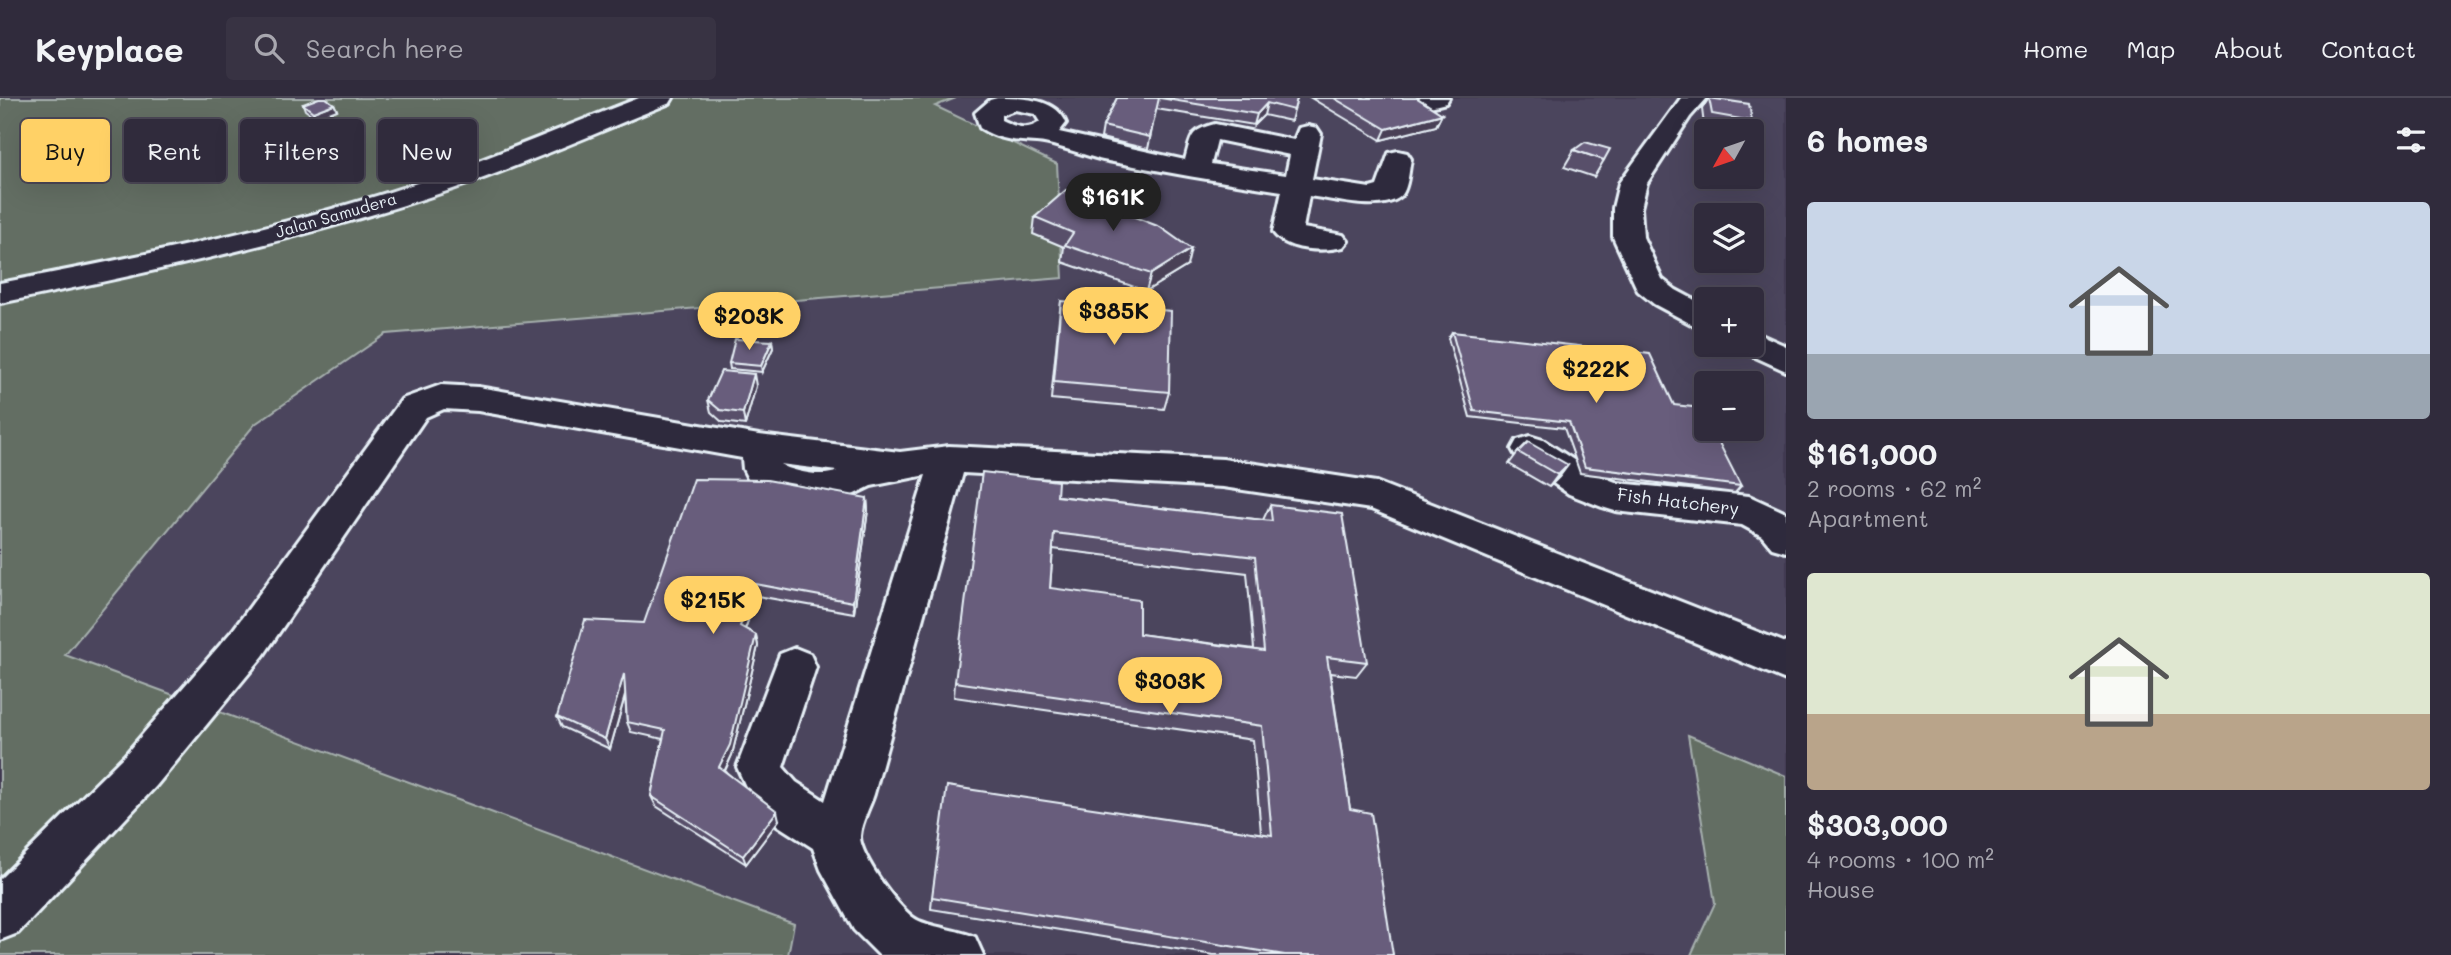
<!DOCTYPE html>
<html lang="en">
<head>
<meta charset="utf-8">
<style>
	body { margin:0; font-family:Mali,sans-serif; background:#383343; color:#f1f3f6; height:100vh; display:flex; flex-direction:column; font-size:26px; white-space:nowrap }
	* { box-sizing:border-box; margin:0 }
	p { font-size:23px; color:#a8a7af }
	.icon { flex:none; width:38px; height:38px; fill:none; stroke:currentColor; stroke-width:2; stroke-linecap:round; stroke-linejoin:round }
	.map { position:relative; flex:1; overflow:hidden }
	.panel { display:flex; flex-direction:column; background:#302b3c; width:665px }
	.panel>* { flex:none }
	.top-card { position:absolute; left:21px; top:21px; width:665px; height:63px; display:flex; gap:14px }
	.needle { width:46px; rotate:230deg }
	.controls { position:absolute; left:1694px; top:21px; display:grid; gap:14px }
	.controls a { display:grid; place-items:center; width:70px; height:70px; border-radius:7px; background:#302b3c; box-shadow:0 7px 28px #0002,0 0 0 2px #4b4756; font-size:35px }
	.price { position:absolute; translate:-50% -60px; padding:0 16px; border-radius:24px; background:#ffd166; color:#111; font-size:23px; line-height:46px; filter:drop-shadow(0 2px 4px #0008) }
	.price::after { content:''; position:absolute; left:50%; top:42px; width:21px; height:16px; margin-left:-10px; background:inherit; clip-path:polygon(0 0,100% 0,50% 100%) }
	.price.active { background:#222; color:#fff }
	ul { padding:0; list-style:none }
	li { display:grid; align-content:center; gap:14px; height:371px; padding:0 21px }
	li span { display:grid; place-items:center; height:217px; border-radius:7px; color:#555 }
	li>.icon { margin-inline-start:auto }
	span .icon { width:126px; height:126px; fill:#fffc; stroke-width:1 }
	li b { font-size:30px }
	h2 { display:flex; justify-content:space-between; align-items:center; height:84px; padding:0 21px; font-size:30px }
	.pill { padding:0 24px; border-radius:7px; background:#302b3c; box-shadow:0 7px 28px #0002,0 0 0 2px #4b4756; font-size:24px; line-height:63px }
	.pill.active { background:#ffd166; color:#111 }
	header { display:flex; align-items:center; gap:42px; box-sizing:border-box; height:98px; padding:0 35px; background:#302b3c; border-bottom:2px solid #4b4756 }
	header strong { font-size:33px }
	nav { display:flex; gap:38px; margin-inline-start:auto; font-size:24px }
	.search { width:490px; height:63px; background:#383343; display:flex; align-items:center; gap:18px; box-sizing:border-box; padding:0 24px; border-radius:7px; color:#a8a7af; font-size:26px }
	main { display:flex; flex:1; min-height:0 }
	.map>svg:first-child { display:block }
</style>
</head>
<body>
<header>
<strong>Keyplace</strong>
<div class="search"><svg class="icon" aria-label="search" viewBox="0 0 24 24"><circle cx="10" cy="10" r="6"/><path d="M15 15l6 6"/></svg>Search here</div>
<nav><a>Home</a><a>Map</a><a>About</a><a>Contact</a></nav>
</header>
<main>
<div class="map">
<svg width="1786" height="857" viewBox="0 0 1786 857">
	<rect width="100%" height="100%" fill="#403950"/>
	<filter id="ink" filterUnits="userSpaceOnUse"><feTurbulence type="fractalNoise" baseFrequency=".0143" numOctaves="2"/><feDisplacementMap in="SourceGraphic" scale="14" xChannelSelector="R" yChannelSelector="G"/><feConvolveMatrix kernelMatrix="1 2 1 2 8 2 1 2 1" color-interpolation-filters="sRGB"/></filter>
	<g filter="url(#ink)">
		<path fill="#4c445d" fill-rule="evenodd" d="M0,0H1786V857H0ZM1706,33H1752V79H1706ZM1706,117H1752V163H1706ZM1706,201H1752V247H1706ZM1706,285H1752V331H1706Z"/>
		<g fill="#636e63" stroke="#a6b0ae" stroke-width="2">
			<path d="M0,0H956L935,8L1057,66L1063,180L386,236L255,326L65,557L794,826L788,857H0Z"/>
			<path d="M1688,637L1786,678V857H1691L1715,805Z"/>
		</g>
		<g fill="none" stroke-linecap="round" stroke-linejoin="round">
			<g stroke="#e8f1f8" stroke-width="6">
				<g id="minor">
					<path d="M639,0H673L670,5C598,34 526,66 453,91C305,141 153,174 0,205V185C146,157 293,128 435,79C503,55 571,26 639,0Z"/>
					<path d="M997,0C1023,0 1056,0 1066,25L1059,34L1185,62C1192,38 1189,33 1215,26L1294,42L1299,30L1308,28L1317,30L1321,36L1312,81L1370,90L1377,88L1389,55L1398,53L1407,55L1411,61C1409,71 1408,91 1401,98C1381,115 1333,101 1309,98L1303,130L1343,137L1348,143L1343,149C1323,154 1286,153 1273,134L1282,93C1222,84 1163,74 1103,62C1087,58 1049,44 1036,44C1015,43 999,42 980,30L975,15L990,2ZM1015,12L1035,16L1040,24C1027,33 1015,29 1001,22V17ZM1217,42L1290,57L1286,77L1211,66Z"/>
					<path d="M1419,0H1449L1446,5L1430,9L1421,7Z"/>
					<path d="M1681,0H1707L1690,19L1647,85L1641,110L1643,139L1662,181L1676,192L1706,208V231L1695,228L1654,206L1638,193L1613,139V110L1619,85Z"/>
					<path d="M1752,233L1786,248V273L1740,252L1737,247H1752Z"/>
					<path d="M441,287L478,289L759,337L900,354L949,348L1223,361L1376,384L1786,545V582L1371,411L1223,389L963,375L874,696C870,709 861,724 860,738C859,757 900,813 917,822C930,829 959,832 975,839L983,857H879L854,832L821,772L813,750L774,725L754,706L737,669L780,556L795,550L810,556L816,569L783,669L796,684L825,703L926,377L871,388L836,405L762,391L748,381L743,371L742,360L478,313L444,311L426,319L263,558L156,688L18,835L0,842V781L124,658L233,532L402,301ZM780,366L837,373C825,380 792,374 780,366Z"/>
					<path d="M1530,338L1543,342L1595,376L1618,385L1749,398L1786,415V454L1772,450L1762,438L1742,427L1615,413L1602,409L1569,396L1517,360L1512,351L1517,342Z"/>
				</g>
			</g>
			<use href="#minor" fill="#2f2a3d" fill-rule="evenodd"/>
		</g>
		<g fill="#59506a" stroke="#e8f1f8" stroke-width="2" fill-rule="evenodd">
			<path d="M1117,0H1297L1291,23L1264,17L1254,27L1156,11L1148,51L1101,40L1103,28Z"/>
			<path d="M1311,0H1417L1442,16L1436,28L1381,42Z"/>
			<path d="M1709,0H1713L1752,23L1745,33H1735L1704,27L1702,11Z"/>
			<path d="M303,6H334L337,12L316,20L305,12Z"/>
			<path d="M1574,52L1604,62L1594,79L1564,69Z"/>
			<path d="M1035,119L1187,168L1146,193L1062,164L1064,149L1033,136Z"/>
			<path d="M1061,203L1169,294L1164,311L1051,301L1059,220Z"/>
			<path d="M1452,234L1674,307L1741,388L1735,395L1580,375L1564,330L1470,319L1448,240Z"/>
			<path d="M772,243L773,250L762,274L730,271L729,265Z"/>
			<path d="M756,288L745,327L722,324L711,314L708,302Z"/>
			<path d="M1518,354L1568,367L1559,379L1549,389L1509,366Z"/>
			<path d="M1057,398L1263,422L1270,407L1367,564L1356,578L1330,575L1350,711L1393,857H1213L931,811L932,799L1261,735L1253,642L954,599L955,584ZM1053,451L1247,475L1254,551L1139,536L1050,490Z"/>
			<path d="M867,400L868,412L854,515L757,498L745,531L756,537L758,548L732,657L725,673L779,722L746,766L656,708L651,698L663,641L631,634L627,624L625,598L610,651L562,629L557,619L644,525Z"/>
		</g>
		<g fill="#484156" stroke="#e8f1f8" stroke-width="2">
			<path d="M1267,5L1264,17L1254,27L1257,16Z"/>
			<path d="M334,6L337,12L316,20L313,14Z"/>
			<path d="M1442,16L1436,28L1381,42L1386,31Z"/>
			<path d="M1191,151L1187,168L1146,193L1151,176Z"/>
			<path d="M772,243L773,250L762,274L761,268Z"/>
			<path d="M754,276L756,288L745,327L743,315Z"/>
			<path d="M1568,367L1559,379L1549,389L1558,377Z"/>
			<path d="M867,400L868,412L854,515L853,504Z"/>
			<path d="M755,486L757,498L742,539L740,528Z"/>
			<path d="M756,537L758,548L732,657L722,678L719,669Z"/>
			<path d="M624,576L628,587L610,651L605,641Z"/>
			<path d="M777,713L779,722L746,766L743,758Z"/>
		</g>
		<g fill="#675d7b" stroke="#e8f1f8" stroke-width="2" fill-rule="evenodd">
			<path d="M319,0H326L334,6L313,14L303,6Z"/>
			<path d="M1117,0H1159L1150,39L1103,28Z"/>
			<path d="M1160,0H1297L1294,12L1267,5L1257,16Z"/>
			<path d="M1334,0H1417L1442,16L1386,31Z"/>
			<path d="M1709,0L1749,6L1752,23L1712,16Z"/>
			<path d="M1585,44L1610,51L1604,62L1574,52Z"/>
			<path d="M1066,92L1160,129L1191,151L1151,176L1065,147L1073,135L1035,119Z"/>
			<path d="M1061,203L1171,213L1169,294L1054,284Z"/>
			<path d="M1452,234L1650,256L1674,307L1702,310L1706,319V331H1712L1741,388L1585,369L1569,324L1474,313Z"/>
			<path d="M735,241L772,243L761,268L729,265Z"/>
			<path d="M721,273L754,276L743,315L720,312L708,302Z"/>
			<path d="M1528,344L1568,367L1558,377L1518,354Z"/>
			<path d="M982,374L1058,383L1057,398L1272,423L1270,407L1342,416L1367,564L1327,559L1350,711L1371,715L1393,857H1285L932,799L947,688L1272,737L1262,628L955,584ZM1054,435L1255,459L1264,553L1139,536V502L1050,490Z"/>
			<path d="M694,381L767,382L867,400L853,504L755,486L740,528L756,537L730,647L719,669L777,713L743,758L651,698L665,632L627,624L624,576L605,641L557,619L585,522L644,525Z"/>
		</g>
	</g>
	<g text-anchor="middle" stroke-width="6" stroke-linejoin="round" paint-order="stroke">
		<g font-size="16" fill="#e8f1f8" stroke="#2f2a3d">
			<text transform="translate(336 117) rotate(-16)" y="6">Jalan Samudera</text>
		</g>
		<g font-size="18" fill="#e8f1f8" stroke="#2f2a3d">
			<text transform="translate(1678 404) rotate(7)" y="6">Fish Hatchery</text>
		</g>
	</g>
</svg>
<div class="controls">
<a><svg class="needle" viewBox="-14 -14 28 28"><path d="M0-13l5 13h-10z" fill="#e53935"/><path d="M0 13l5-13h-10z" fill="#a8a7af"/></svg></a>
<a><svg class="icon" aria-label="layers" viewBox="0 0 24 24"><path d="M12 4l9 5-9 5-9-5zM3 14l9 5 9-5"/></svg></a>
<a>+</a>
<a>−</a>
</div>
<b class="price active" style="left:1113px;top:135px">$161K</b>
<b class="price" style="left:1114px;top:249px">$385K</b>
<b class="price" style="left:749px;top:254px">$203K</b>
<b class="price" style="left:1596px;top:307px">$222K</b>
<b class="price" style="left:713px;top:538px">$215K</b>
<b class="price" style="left:1170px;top:619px">$303K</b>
<div class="top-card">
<a class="pill active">Buy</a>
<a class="pill">Rent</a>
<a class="pill">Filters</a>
<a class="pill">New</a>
</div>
</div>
<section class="panel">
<h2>6 homes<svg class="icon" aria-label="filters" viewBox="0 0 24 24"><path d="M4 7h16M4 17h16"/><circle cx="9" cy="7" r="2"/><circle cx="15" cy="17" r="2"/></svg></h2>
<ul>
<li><span style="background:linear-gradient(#c9d6e8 70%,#9aa5b1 0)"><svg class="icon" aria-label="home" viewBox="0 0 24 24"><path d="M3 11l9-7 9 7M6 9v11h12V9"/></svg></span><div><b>$161,000</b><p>2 rooms · 62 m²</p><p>Apartment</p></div></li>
<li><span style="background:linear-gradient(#dfe7d0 65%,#b9a48a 0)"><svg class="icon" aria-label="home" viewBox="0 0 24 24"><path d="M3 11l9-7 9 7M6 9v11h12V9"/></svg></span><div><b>$303,000</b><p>4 rooms · 100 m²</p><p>House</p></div></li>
</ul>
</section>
</main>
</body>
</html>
